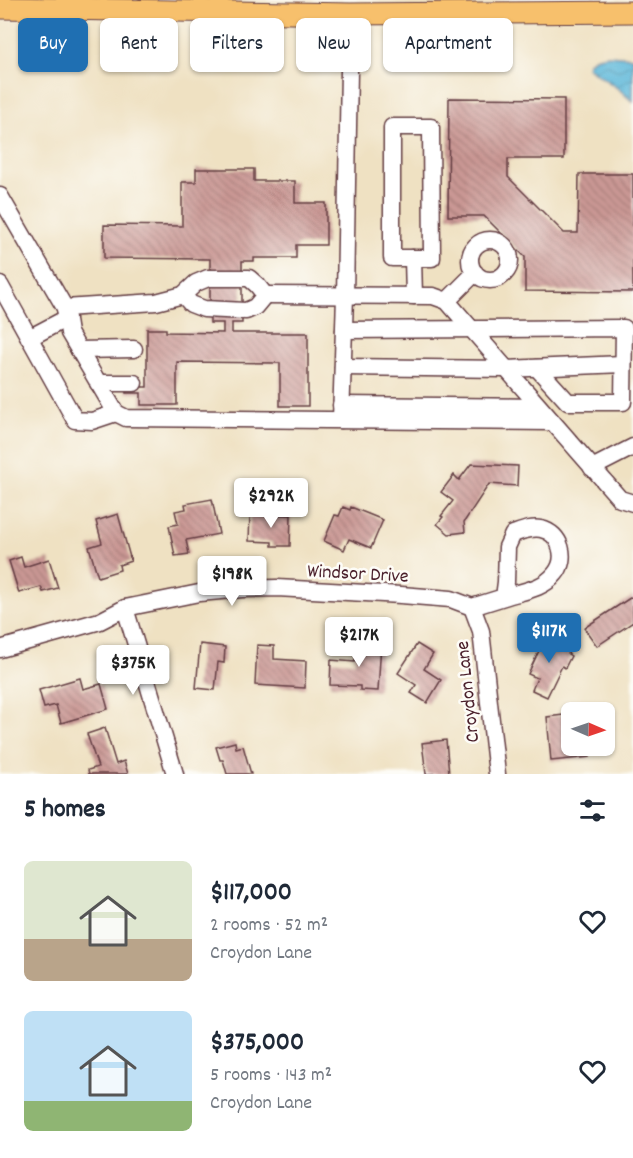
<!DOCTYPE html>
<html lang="en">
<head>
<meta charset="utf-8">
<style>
	body { margin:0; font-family:Dekko,sans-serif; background:#f2f2f3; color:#1f2937; height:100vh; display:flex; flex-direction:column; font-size:22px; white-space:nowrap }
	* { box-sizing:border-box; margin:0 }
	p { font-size:20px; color:#747a83 }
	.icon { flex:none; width:33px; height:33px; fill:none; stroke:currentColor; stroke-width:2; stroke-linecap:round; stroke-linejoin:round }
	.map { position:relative; height:774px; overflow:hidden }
	.sheet { display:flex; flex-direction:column; background:#fff; flex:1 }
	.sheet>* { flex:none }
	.top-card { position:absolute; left:18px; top:18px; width:597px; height:54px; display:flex; gap:12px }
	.needle { width:39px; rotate:92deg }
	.buttons { position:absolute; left:561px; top:702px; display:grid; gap:12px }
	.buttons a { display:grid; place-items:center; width:54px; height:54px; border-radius:9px; background:#fff; box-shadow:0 2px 4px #0004; font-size:30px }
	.price { position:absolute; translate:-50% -51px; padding:0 14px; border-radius:6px; background:#fff; color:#222; font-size:20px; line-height:39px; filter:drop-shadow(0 2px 3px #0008) }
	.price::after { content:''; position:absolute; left:50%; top:36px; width:18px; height:14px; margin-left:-9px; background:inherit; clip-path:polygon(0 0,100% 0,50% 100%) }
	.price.on { background:#1f6fb2; color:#fff }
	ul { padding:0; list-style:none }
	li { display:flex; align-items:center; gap:18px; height:150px; padding:0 24px }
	li span { display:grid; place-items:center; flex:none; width:168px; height:120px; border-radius:9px; color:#555 }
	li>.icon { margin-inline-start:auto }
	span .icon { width:72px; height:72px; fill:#fffc; stroke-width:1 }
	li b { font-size:26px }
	h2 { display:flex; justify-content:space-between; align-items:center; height:72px; padding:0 24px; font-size:26px }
	.chip { padding:0 21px; border-radius:9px; background:#fff; box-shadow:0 2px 4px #0004; font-size:21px; line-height:54px }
	.chip.on { background:#1f6fb2; color:#fff }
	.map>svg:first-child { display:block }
</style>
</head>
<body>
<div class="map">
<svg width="633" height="774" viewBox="0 0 633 774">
	<defs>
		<pattern id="water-waves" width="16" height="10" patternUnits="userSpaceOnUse" patternTransform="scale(1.5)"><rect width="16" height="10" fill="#5bb7d9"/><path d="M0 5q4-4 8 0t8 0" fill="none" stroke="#4d94b0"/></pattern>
		<pattern id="building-back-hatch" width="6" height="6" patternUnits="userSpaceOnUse" patternTransform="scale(1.5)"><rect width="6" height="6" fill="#ca9894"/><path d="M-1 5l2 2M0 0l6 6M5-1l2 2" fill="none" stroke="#a67b79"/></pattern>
	</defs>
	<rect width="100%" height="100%" fill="#fdfcf7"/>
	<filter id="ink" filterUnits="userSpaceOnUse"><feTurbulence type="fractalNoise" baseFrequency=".0167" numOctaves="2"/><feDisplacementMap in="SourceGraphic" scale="12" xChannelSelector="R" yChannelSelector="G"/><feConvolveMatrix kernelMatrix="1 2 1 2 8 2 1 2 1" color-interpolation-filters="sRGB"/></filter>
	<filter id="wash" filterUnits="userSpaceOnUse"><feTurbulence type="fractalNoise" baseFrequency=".008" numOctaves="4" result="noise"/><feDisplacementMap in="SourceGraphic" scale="24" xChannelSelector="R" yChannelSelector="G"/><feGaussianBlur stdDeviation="1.35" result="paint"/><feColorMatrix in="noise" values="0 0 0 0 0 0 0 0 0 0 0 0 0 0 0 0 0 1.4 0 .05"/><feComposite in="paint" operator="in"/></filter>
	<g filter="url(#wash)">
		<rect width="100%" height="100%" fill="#efe1c2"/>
		<path fill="url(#water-waves)" stroke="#526b82" stroke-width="1.5" d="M608,55L633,57V102L620,90L587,67C589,57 599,57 608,55Z"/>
		<g id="blocks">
			<g fill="url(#building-back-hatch)">
				<path d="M449,98L564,99V159H508V177L564,233H578L579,174H633V292L525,291V257L484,216H448Z"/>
				<path d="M196,169H254V181H295V203H326V245H296V258H254V261H242V323H232V333H308V406H280V363L177,362V405H141V393H126V387H147V329H166V332L223,333V323H210V259L104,258V225L182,226V182H196Z"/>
				<path d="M471,464L518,466L517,486L489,484L464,522L465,532L449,534L437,524L443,517L441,516L453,501L441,492L454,475L459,480Z"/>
				<path d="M212,499L219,534L186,540L189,554L175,556L169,526L178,524L175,511L186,509L185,504Z"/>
				<path d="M343,507L350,510L351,507L383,520L371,548L349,539L344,550L324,541L335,515L339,516Z"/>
				<path d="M118,514L131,561L119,565L120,570L98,577L89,547L102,543L96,521Z"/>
				<path d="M250,514L291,515L290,546H272V542L249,541Z"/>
				<path d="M21,557L24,567L49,559L58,588L43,592L41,587L19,593L9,561Z"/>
				<path d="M633,596V622L597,646L584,628Z"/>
				<path d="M547,634L572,646L568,654L571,656L565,668L562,666L547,697L532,690L537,678L528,674Z"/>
				<path d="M356,641L381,643L378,691L360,690V686L330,685L331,660L355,662Z"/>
				<path d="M200,644L225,647L224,663L218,662L215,690L196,688Z"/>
				<path d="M417,644L433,654L424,669L441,680L427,703L411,693L416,685L398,673Z"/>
				<path d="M257,645L274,646V659L306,661L305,688L255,685Z"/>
				<path d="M80,678L83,689L101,684L108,709L61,723L56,705L44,708L39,690Z"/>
				<path d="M572,714V734H570L572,746H589L590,757L551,761L547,717Z"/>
				<path d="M105,728L116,764L124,761L128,774H89L88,770L98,767L87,734Z"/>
				<path d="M446,740L449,774H426L422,743Z"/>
				<path d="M235,742L236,748L243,746L251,774H227L223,760H220L216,747Z"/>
			</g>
		</g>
	</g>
	<g filter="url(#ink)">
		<use href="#blocks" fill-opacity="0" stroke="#633c42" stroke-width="1.5"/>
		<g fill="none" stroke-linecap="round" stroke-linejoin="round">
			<g stroke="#633c42" stroke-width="19">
				<g id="minor">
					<path d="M392,127H431L432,258H392Z"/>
					<path d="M0,196L65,308L69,333L116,413L92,421L75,420L0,285"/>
					<circle cx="490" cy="260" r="20"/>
					<path d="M413,258L414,296"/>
					<path d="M183,295L191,304L204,309L246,311L255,307L265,295"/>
					<path d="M265,295L433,296L447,301L620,499L633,503"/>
					<path d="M447,301L475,273"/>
					<path d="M65,308L156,302L183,295L196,283L208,278H249L257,285L265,295"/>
					<path d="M344,330L624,328L623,402H568L537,368"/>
					<path d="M29,338L67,318"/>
					<path d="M79,350L134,349"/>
					<path d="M343,367L506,369L623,364"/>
					<path d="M98,383H134"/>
					<path d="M341,405L539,407"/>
					<path d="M116,413L126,418L552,422"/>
					<path d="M341,420L345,296L350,14"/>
					<path d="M592,468L633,447"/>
					<path d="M472,607L481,631L497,774"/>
					<path d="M125,608L175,774"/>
					<path d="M0,649L100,621L125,608L199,593L242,589L277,588L401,595L451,599L472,607L504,597C522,591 542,590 555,574C568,559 561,533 541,529C531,527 522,531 513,534L507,547L506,582L504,597"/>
				</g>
			</g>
			<g stroke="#633c42" stroke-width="23">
				<path id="major" d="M0,8L350,14L633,12"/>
			</g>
			<use href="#minor" stroke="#fff" stroke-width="16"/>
			<use href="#major" stroke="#f7c06c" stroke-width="21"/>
		</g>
	</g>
	<g text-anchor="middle" stroke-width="5" stroke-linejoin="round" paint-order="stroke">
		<g font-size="20" fill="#4a1f2b" stroke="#fdfcf7">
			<text transform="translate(358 572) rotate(3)" y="7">Windsor Drive</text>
			<text transform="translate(466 692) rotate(-96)" y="7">Croydon Lane</text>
		</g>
	</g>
</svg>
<div class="buttons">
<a><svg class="needle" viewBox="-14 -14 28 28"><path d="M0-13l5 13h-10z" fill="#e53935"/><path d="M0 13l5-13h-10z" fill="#747a83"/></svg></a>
</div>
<b class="price" style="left:271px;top:529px">$292K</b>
<b class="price" style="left:232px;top:607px">$198K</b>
<b class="price on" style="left:549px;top:664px">$117K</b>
<b class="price" style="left:359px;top:668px">$217K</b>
<b class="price" style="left:133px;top:696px">$375K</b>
<div class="top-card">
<a class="chip on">Buy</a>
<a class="chip">Rent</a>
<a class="chip">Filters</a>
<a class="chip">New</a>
<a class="chip">Apartment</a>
</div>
</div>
<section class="sheet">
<h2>5 homes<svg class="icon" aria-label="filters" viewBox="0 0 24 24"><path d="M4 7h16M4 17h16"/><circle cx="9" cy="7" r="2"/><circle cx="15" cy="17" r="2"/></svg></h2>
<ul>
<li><span style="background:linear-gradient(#dfe7d0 65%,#b9a48a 0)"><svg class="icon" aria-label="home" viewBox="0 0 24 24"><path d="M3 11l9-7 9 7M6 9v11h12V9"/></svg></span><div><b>$117,000</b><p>2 rooms · 52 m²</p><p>Croydon Lane</p></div><svg class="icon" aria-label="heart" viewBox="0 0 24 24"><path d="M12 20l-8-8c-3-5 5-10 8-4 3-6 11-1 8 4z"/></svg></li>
<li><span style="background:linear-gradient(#bfe0f5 75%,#8fb573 0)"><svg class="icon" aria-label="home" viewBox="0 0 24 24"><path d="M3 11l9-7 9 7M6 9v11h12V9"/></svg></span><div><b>$375,000</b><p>5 rooms · 143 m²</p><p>Croydon Lane</p></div><svg class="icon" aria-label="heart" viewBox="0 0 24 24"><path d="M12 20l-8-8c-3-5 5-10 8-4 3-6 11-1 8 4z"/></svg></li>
</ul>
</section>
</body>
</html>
